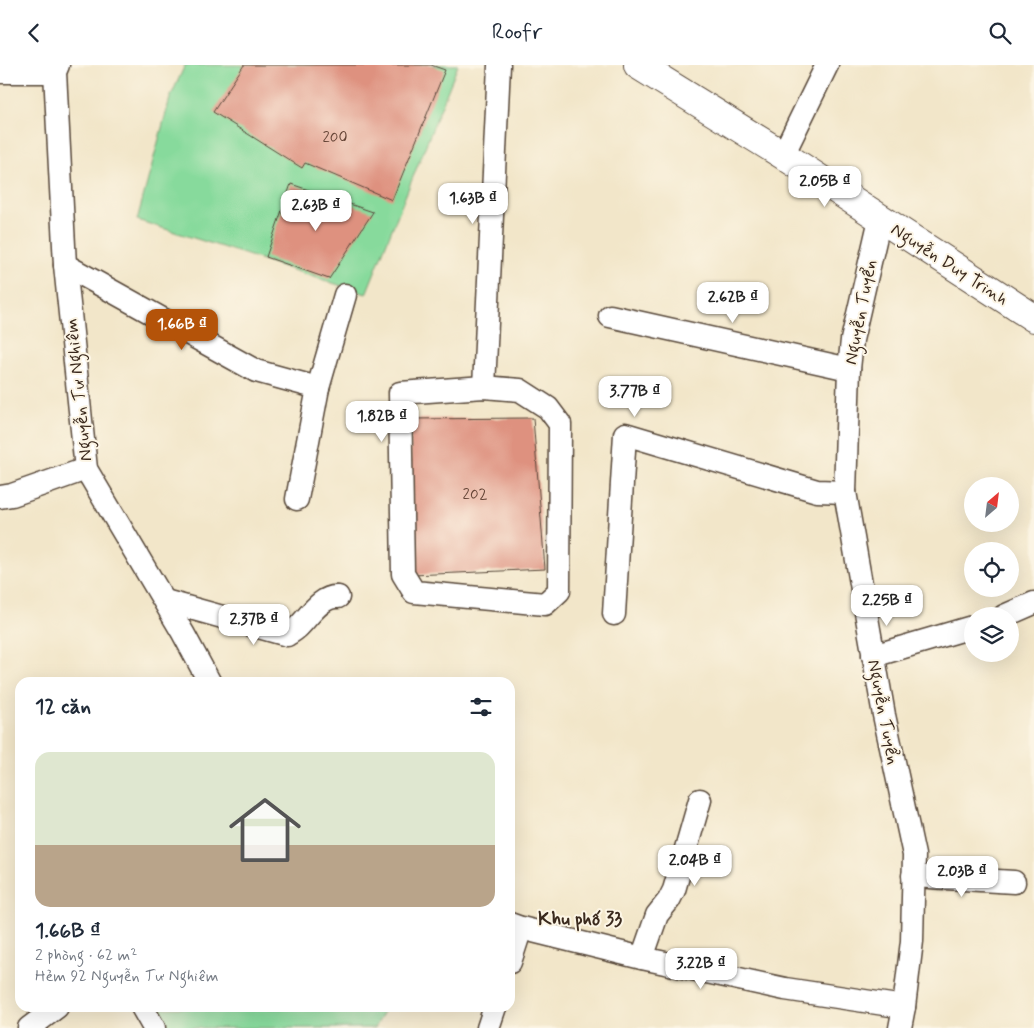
<!DOCTYPE html>
<html lang="vi">
<head>
<meta charset="utf-8">
<style>
	body { margin:0; font-family:Mynerve,sans-serif; background:#f6f6f7; color:#1f2937; height:100vh; display:flex; flex-direction:column; font-size:19px; white-space:nowrap }
	* { box-sizing:border-box; margin:0 }
	p { font-size:16px; color:#747a83 }
	.icon { flex:none; width:28px; height:28px; fill:none; stroke:currentColor; stroke-width:2; stroke-linecap:round; stroke-linejoin:round }
	.map { position:relative; flex:1; overflow:hidden }
	.drawer { position:absolute; left:15px; top:612px; width:500px; height:335px; display:flex; flex-direction:column; background:#fff; border-radius:15px; box-shadow:0 5px 20px #0002 }
	.drawer>* { flex:none }
	.needle { width:32px; rotate:28deg }
	.controls { position:absolute; left:964px; top:412px; display:grid; gap:10px }
	.controls a { display:grid; place-items:center; width:55px; height:55px; border-radius:50%; background:#fff; box-shadow:0 5px 20px #0002; font-size:25px }
	.price { position:absolute; translate:-50% -42px; padding:0 11px; border-radius:10px; background:#fff; color:#222; font-size:16px; line-height:32px; filter:drop-shadow(0 1px 2px #0008) }
	.price::after { content:''; position:absolute; left:50%; top:30px; width:15px; height:11px; margin-left:-8px; background:inherit; clip-path:polygon(0 0,100% 0,50% 100%) }
	.price.on { background:#b45309; color:#fff }
	ul { padding:0; list-style:none }
	li { display:grid; align-content:center; gap:10px; height:265px; padding:0 20px }
	li+li { border-top:1px solid #e0e1e3 }
	li span { display:grid; place-items:center; height:155px; border-radius:15px; color:#555 }
	li>.icon { margin-inline-start:auto }
	span .icon { width:90px; height:90px; fill:#fffc; stroke-width:1 }
	li b { font-size:21px }
	h2 { display:flex; justify-content:space-between; align-items:center; height:60px; padding:0 20px; font-size:21px }
	header { display:flex; justify-content:space-between; align-items:center; height:65px; padding:0 20px; background:#fff; font-size:22px; font-weight:600 }
	.map>svg:first-child { display:block }
</style>
</head>
<body>
<header><svg class="icon" aria-label="back" viewBox="0 0 24 24"><path d="M15 5l-7 7 7 7"/></svg>Roofr<svg class="icon" aria-label="search" viewBox="0 0 24 24"><circle cx="10" cy="10" r="6"/><path d="M15 15l6 6"/></svg></header>
<div class="map">
<svg width="1034" height="963" viewBox="0 0 1034 963">
	<rect width="100%" height="100%" fill="#fcf5e5"/>
	<filter id="ink" filterUnits="userSpaceOnUse"><feTurbulence type="fractalNoise" baseFrequency=".02" numOctaves="2"/><feDisplacementMap in="SourceGraphic" scale="10" xChannelSelector="R" yChannelSelector="G"/><feConvolveMatrix kernelMatrix="1 2 1 2 8 2 1 2 1" color-interpolation-filters="sRGB"/></filter>
	<filter id="wash" filterUnits="userSpaceOnUse"><feTurbulence type="fractalNoise" baseFrequency=".0096" numOctaves="4" result="noise"/><feDisplacementMap in="SourceGraphic" scale="20" xChannelSelector="R" yChannelSelector="G"/><feGaussianBlur stdDeviation="1.12" result="paint"/><feColorMatrix in="noise" values="0 0 0 0 0 0 0 0 0 0 0 0 0 0 0 0 0 1.4 0 .05"/><feComposite in="paint" operator="in"/></filter>
	<g filter="url(#wash)">
		<rect width="100%" height="100%" fill="#f2e6c9"/>
		<g fill="#87da9c" stroke="#61825d">
			<path d="M185,0H458L366,229L244,189L137,155L170,33Z"/>
			<path d="M154,943H386L375,963H166Z"/>
		</g>
		<g id="blocks">
			<g fill="#de917f">
				<path d="M244,0H431L445,5L392,135L305,98L302,103L213,47Z"/>
				<path d="M291,119L373,147L329,214L266,192Z"/>
				<path d="M533,353L545,504L413,510L410,354Z"/>
			</g>
		</g>
	</g>
	<g filter="url(#ink)">
		<use href="#blocks" fill-opacity="0" stroke="#564638" stroke-width="1"/>
		<g fill="none" stroke-linecap="round" stroke-linejoin="round">
			<g stroke="#564638" stroke-width="25">
				<g id="minor">
					<path d="M58,0L55,7L65,200L86,404L183,568L210,618"/>
					<path d="M0,7H55"/>
					<path d="M783,90L827,0"/>
					<path d="M880,154L852,275L849,304L845,427L884,650L914,790L912,876L904,942L900,963"/>
					<path d="M65,200L256,306L318,323"/>
					<path d="M610,251L849,304"/>
					<path d="M484,322L520,325L548,343L560,359L559,526L545,539L414,527L403,509L400,328Z"/>
					<path d="M484,322L499,0"/>
					<path d="M0,432L12,430L86,404"/>
					<path d="M297,434L318,323L345,230"/>
					<path d="M165,536L287,570C290,568 294,566 297,563C308,553 321,530 338,532"/>
					<path d="M614,549L625,369L817,426L845,427"/>
					<path d="M1004,551L1034,538"/>
					<path d="M873,591L972,562"/>
					<path d="M913,811L1014,817"/>
					<path d="M510,859L521,863L642,893L785,924L904,942"/>
					<path d="M642,893L657,850L669,835L674,825L700,735"/>
					<path d="M510,897L521,863"/>
					<path d="M142,942L154,963"/>
					<path d="M29,963L57,942"/>
					<path d="M488,963L495,942"/>
				</g>
			</g>
			<g stroke="#564638" stroke-width="30">
				<path id="major" d="M638,0L783,90L1034,253"/>
			</g>
			<use href="#minor" stroke="#fff" stroke-width="22"/>
			<use href="#major" stroke="#fff" stroke-width="28"/>
		</g>
	</g>
	<g text-anchor="middle" stroke-width="4" stroke-linejoin="round" paint-order="stroke">
		<g font-size="15" fill="#644436">
			<text x="335" y="77">200</text>
			<text x="475" y="434">202</text>
		</g>
		<g font-size="18" fill="#3b2a1e" stroke="#fcf5e5">
			<text transform="translate(950 199) rotate(33)" y="6">Nguyễn Duy Trinh</text>
			<text transform="translate(860 247) rotate(-79)" y="6">Nguyễn Tuyển</text>
			<text transform="translate(78 325) rotate(-96)" y="6">Nguyễn Tư Nghiêm</text>
			<text transform="translate(884 647) rotate(79)" y="6">Nguyễn Tuyển</text>
		</g>
		<g font-size="19" font-weight="bold" fill="#3b2a1e" stroke="#fcf5e5">
			<text x="580" y="860">Khu phố 33</text>
		</g>
	</g>
</svg>
<div class="controls">
<a><svg class="needle" viewBox="-14 -14 28 28"><path d="M0-13l5 13h-10z" fill="#e53935"/><path d="M0 13l5-13h-10z" fill="#747a83"/></svg></a>
<a><svg class="icon" aria-label="locate" viewBox="0 0 24 24"><circle cx="12" cy="12" r="6"/><path d="M12 2v4M12 18v4M2 12h4M18 12h4"/></svg></a>
<a><svg class="icon" aria-label="layers" viewBox="0 0 24 24"><path d="M12 4l9 5-9 5-9-5zM3 14l9 5 9-5"/></svg></a>
</div>
<b class="price" style="left:825px;top:143px">2.05B ₫</b>
<b class="price" style="left:473px;top:160px">1.63B ₫</b>
<b class="price" style="left:316px;top:167px">2.63B ₫</b>
<b class="price" style="left:733px;top:259px">2.62B ₫</b>
<b class="price on" style="left:182px;top:286px">1.66B ₫</b>
<b class="price" style="left:635px;top:353px">3.77B ₫</b>
<b class="price" style="left:382px;top:378px">1.82B ₫</b>
<b class="price" style="left:887px;top:562px">2.25B ₫</b>
<b class="price" style="left:254px;top:581px">2.37B ₫</b>
<b class="price" style="left:695px;top:822px">2.04B ₫</b>
<b class="price" style="left:962px;top:833px">2.03B ₫</b>
<b class="price" style="left:701px;top:925px">3.22B ₫</b>
<section class="drawer">
<h2>12 căn<svg class="icon" aria-label="filters" viewBox="0 0 24 24"><path d="M4 7h16M4 17h16"/><circle cx="9" cy="7" r="2"/><circle cx="15" cy="17" r="2"/></svg></h2>
<ul>
<li><span style="background:linear-gradient(#dfe7d0 60%,#b9a48a 0)"><svg class="icon" aria-label="home" viewBox="0 0 24 24"><path d="M3 11l9-7 9 7M6 9v11h12V9"/></svg></span><div><b>1.66B ₫</b><p>2 phòng · 62 m²</p><p>Hẻm 92 Nguyễn Tư Nghiêm</p></div></li>
</ul>
</section>
</div>
</body>
</html>
